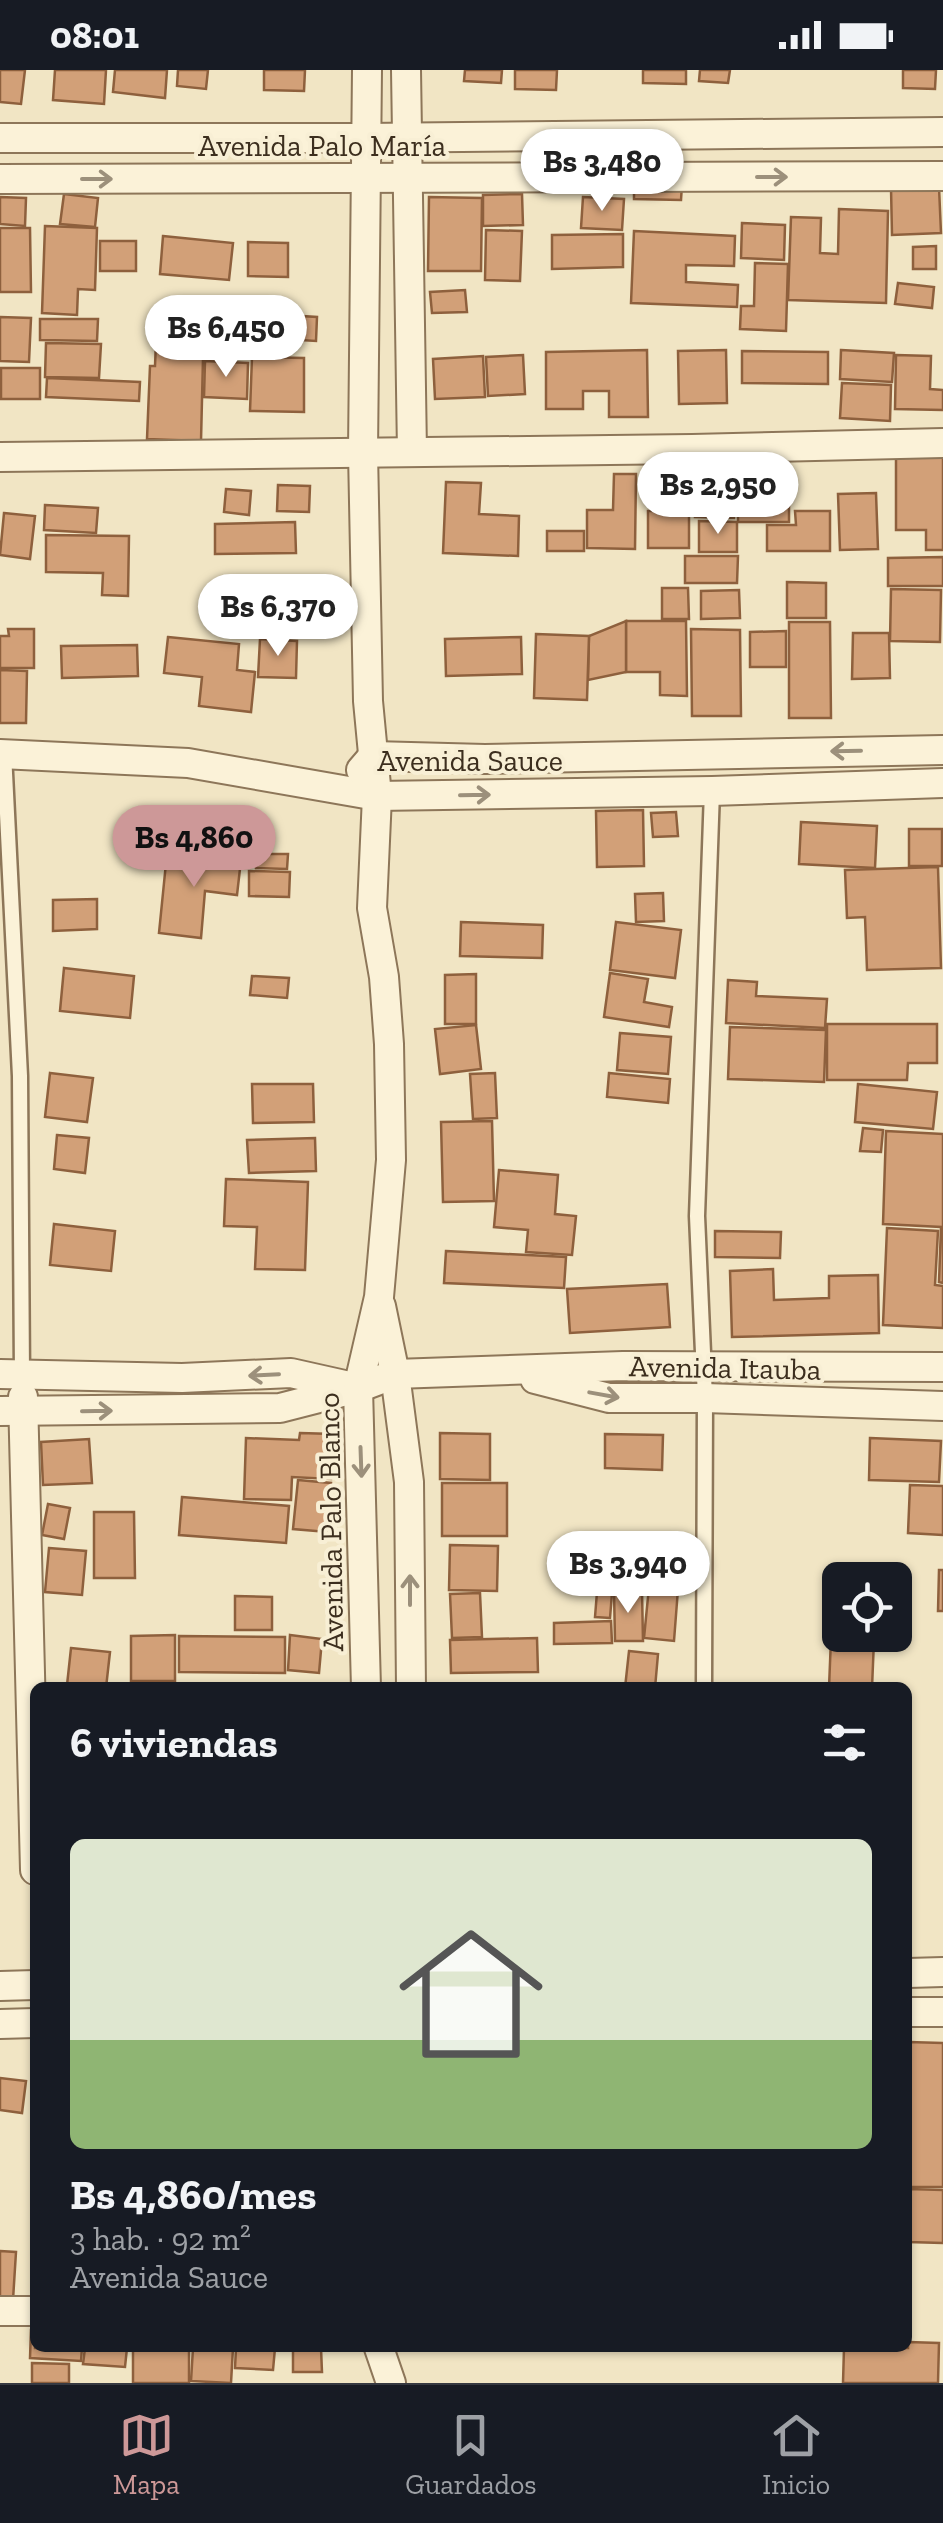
<!DOCTYPE html>
<html lang="es">
<head>
<meta charset="utf-8">
<style>
	body { margin:0; font-family:"Zilla Slab",serif; background:#20242c; color:#f1f3f6; height:100vh; display:flex; flex-direction:column; font-size:38px; white-space:nowrap }
	* { box-sizing:border-box; margin:0 }
	p { font-size:32px; color:#9ea1a6 }
	.icon { flex:none; width:55px; height:55px; fill:none; stroke:currentColor; stroke-width:2; stroke-linecap:round; stroke-linejoin:round }
	.map { position:relative; flex:1; overflow:hidden }
	.panel { position:absolute; left:30px; top:1612px; width:882px; height:670px; display:flex; flex-direction:column; background:#171b24; border-radius:15px; box-shadow:0 2px 8px #0004 }
	.panel>* { flex:none }
	.controls { position:absolute; left:822px; top:1492px; display:grid; gap:20px }
	.controls a { display:grid; place-items:center; width:90px; height:90px; border-radius:15px; background:#171b24; box-shadow:0 2px 8px #0004; font-size:50px }
	.price { position:absolute; translate:-50% -85px; padding:0 22px; border-radius:35px; background:#fff; color:#222; font-size:32px; line-height:65px; filter:drop-shadow(0 2px 5px #0008) }
	.price::after { content:''; position:absolute; left:50%; top:60px; width:30px; height:22px; margin-left:-15px; background:inherit; clip-path:polygon(0 0,100% 0,50% 100%) }
	.price.current { background:#cd9898; color:#111 }
	ul { padding:0; list-style:none }
	li { display:grid; align-content:center; gap:20px; height:530px; padding:0 40px }
	li+li { border-top:2px solid #363941 }
	li span { display:grid; place-items:center; height:310px; border-radius:15px; color:#555 }
	li>.icon { margin-inline-start:auto }
	span .icon { width:180px; height:180px; fill:#fffc; stroke-width:1 }
	li b { font-size:42px }
	h2 { display:flex; justify-content:space-between; align-items:center; height:120px; padding:0 40px; font-size:42px }
	.status { display:flex; justify-content:space-between; align-items:center; height:70px; padding:0 50px; background:#171b24; direction:ltr }
	.status svg { height:28px; fill:currentColor }
	.tab-bar { display:flex; justify-content:space-around; align-items:center; height:140px; border-top:2px solid #363941; background:#171b24; font-size:28px; color:#9ea1a6 }
	.tab-bar a { display:grid; justify-items:center; gap:5px }
	.tab-bar .current { color:#cd9898 }
	.map>svg:first-child { display:block }
</style>
</head>
<body>
<div class="status"><b>08:01</b><svg viewBox="0 0 49 12"><path d="M0 12V9h3v3zM5 12V6h3v6zM10 12V3h3v9zM15 12V0h3v12zM26 1h20v11H26zM47 4h2v5h-2z"/></svg></div>
<div class="map">
<svg width="943" height="2313" viewBox="0 0 943 2313">
	<rect width="100%" height="100%" fill="#f1e5c4"/>
	<g fill="#d2a078" stroke="#8e603d" stroke-width="2.5">
		<path d="M0,0H25L21,34L0,32Z"/>
		<path d="M55,0H106L104,34L53,30Z"/>
		<path d="M115,0H167L165,28L113,22Z"/>
		<path d="M178,0H208L206,19L177,16Z"/>
		<path d="M264,0H305L304,21L264,20Z"/>
		<path d="M465,0H502L501,13L464,11Z"/>
		<path d="M515,0H557L556,20L515,19Z"/>
		<path d="M643,0H686V14L643,13Z"/>
		<path d="M700,0H730L728,13L699,11Z"/>
		<path d="M903,0H936L935,19L903,18Z"/>
		<path d="M634,113L682,114L681,130L634,129Z"/>
		<path d="M939,117L941,163L892,165L891,118Z"/>
		<path d="M64,124L98,128L95,157L60,154Z"/>
		<path d="M522,124L523,155L483,156V125Z"/>
		<path d="M0,127L26,128L25,156L0,154Z"/>
		<path d="M429,127L482,128L481,201H428Z"/>
		<path d="M583,127L624,129L622,160L581,158Z"/>
		<path d="M839,139L888,141L886,233L788,230L791,147L821,148L820,183L838,184Z"/>
		<path d="M742,153L785,155L784,190L741,188Z"/>
		<path d="M45,156L97,158L95,220L78,219L77,245L42,243Z"/>
		<path d="M0,158H30L31,222H0Z"/>
		<path d="M486,160L522,161L520,211L485,210Z"/>
		<path d="M634,161L735,166L734,196L686,195V212L738,215L737,237L631,233Z"/>
		<path d="M623,164V197L552,199V165Z"/>
		<path d="M163,166L233,173L229,210L160,204Z"/>
		<rect x="100" y="171" width="36" height="30"/>
		<path d="M248,172L288,173V207L248,206Z"/>
		<path d="M936,176V199H913V177Z"/>
		<path d="M755,193L788,194L786,261L740,259L741,236H754Z"/>
		<path d="M898,213L934,217L932,238L895,234Z"/>
		<path d="M465,220L467,242L432,243L430,222Z"/>
		<path d="M252,243L317,247L316,271L251,267Z"/>
		<path d="M157,246L204,247L201,371L147,369L150,296H155Z"/>
		<path d="M0,247L31,248L29,292L0,291Z"/>
		<path d="M40,249H98L97,271L40,270Z"/>
		<path d="M46,273L101,274L99,308L45,307Z"/>
		<path d="M647,280L648,347H609V321H583V339H546V282Z"/>
		<path d="M726,280L727,333L679,334L678,281Z"/>
		<path d="M841,280L894,283L892,312L840,309Z"/>
		<path d="M742,281L828,282V314L742,313Z"/>
		<path d="M523,285L525,324L488,326L486,287Z"/>
		<path d="M896,285L931,286L930,319L943,320V340L895,339Z"/>
		<path d="M483,286L485,327L435,329L433,289Z"/>
		<path d="M252,287L304,288V342L250,341Z"/>
		<path d="M205,291L248,293L247,329L204,327Z"/>
		<rect x="1" y="298" width="39" height="31"/>
		<path d="M47,308L140,312L139,331L46,327Z"/>
		<path d="M842,313L891,315L890,351L840,348Z"/>
		<path d="M896,385H943V480H926V460H896Z"/>
		<path d="M738,395L789,396V452H738Z"/>
		<path d="M696,400L735,401L734,448L695,447Z"/>
		<path d="M614,404H636L635,479L587,478V440H613Z"/>
		<path d="M446,412L481,413L479,444L519,446L518,486L443,483Z"/>
		<path d="M278,415L310,416L309,442L277,441Z"/>
		<path d="M226,419L251,421L249,445L224,442Z"/>
		<path d="M876,423L878,479L840,480L838,424Z"/>
		<path d="M45,435L98,438L96,463L44,460Z"/>
		<rect x="648" y="441" width="41" height="37"/>
		<path d="M795,441H830V481H767V455H796Z"/>
		<path d="M4,443L35,446L30,489L0,485Z"/>
		<path d="M699,451L737,452V482H699Z"/>
		<path d="M295,452L296,483L215,484V454Z"/>
		<rect x="547" y="461" width="37" height="20"/>
		<path d="M46,465L129,466L128,526L102,525L103,503L46,502Z"/>
		<path d="M685,486H738L737,513H685Z"/>
		<path d="M943,487V516H888V488Z"/>
		<path d="M787,512L826,513V548H787Z"/>
		<path d="M662,518H688L689,549H662Z"/>
		<path d="M891,519L941,520L940,572L890,571Z"/>
		<path d="M739,520L740,548L701,549V521Z"/>
		<path d="M626,551H686L687,626L660,625V602H626Z"/>
		<path d="M626,551V602L588,610L589,566Z"/>
		<path d="M789,552H830L831,648H789Z"/>
		<path d="M8,559H34V598H0V566H9Z"/>
		<path d="M691,559L740,560L741,646H692Z"/>
		<path d="M786,561V597H750V562Z"/>
		<path d="M853,563H889L890,608L852,609Z"/>
		<path d="M536,564L589,566L587,630L534,628Z"/>
		<path d="M168,567L239,574L237,600L255,602L251,642L199,636L202,607L164,603Z"/>
		<path d="M521,567L522,604L446,606L445,569Z"/>
		<path d="M260,569L297,571L296,608L258,607Z"/>
		<path d="M137,575L138,606L62,608L61,576Z"/>
		<path d="M0,600L27,601L26,653H0Z"/>
		<path d="M643,740L644,796L597,797L596,741Z"/>
		<path d="M676,742L678,766L653,767L651,743Z"/>
		<path d="M801,752L877,756L875,798L799,794Z"/>
		<rect x="909" y="759" width="33" height="37"/>
		<path d="M167,783L241,790L237,825L205,821L201,868L159,863Z"/>
		<path d="M257,784H288L287,799L256,798Z"/>
		<path d="M938,797L941,898L867,900L865,847L847,848L845,800Z"/>
		<path d="M249,801L290,802L289,827L249,826Z"/>
		<path d="M663,823L664,851L636,852L635,824Z"/>
		<path d="M97,829V859L53,861V830Z"/>
		<path d="M461,852L543,855L542,888L460,886Z"/>
		<path d="M616,852L681,860L675,908L610,900Z"/>
		<path d="M64,898L134,906L130,948L60,941Z"/>
		<path d="M610,903L648,909L644,932L672,937L669,957L604,947Z"/>
		<path d="M476,904V954H445V905Z"/>
		<path d="M252,906L289,908L287,928L250,925Z"/>
		<path d="M728,910L757,912L756,926L827,929L825,958L726,953Z"/>
		<path d="M827,954H937V993H908L907,1010H827Z"/>
		<path d="M476,955L481,999L440,1004L435,959Z"/>
		<path d="M730,957L826,960L824,1012L728,1009Z"/>
		<path d="M620,963L671,967L668,1004L617,1000Z"/>
		<path d="M50,1003L93,1008L87,1052L45,1047Z"/>
		<path d="M495,1003L497,1048L473,1049L470,1004Z"/>
		<path d="M609,1003L670,1009L668,1033L607,1027Z"/>
		<path d="M252,1014H313L314,1052L253,1053Z"/>
		<path d="M858,1014L937,1022L933,1059L855,1052Z"/>
		<path d="M492,1051L494,1131L443,1132L441,1052Z"/>
		<path d="M863,1058L883,1060L881,1082L860,1081Z"/>
		<path d="M886,1061L943,1064V1213L939,1212L941,1157L883,1154Z"/>
		<path d="M57,1065L89,1068L85,1103L54,1099Z"/>
		<path d="M315,1068L316,1101L249,1103L247,1070Z"/>
		<path d="M499,1100L558,1105L555,1144L576,1146L572,1185L526,1182L528,1160L494,1157Z"/>
		<path d="M226,1109L308,1112L305,1200L255,1199L257,1157L224,1156Z"/>
		<path d="M54,1154L115,1161L111,1201L50,1195Z"/>
		<path d="M887,1158L938,1161L935,1215L943,1216V1258L883,1255Z"/>
		<path d="M715,1161L781,1162L780,1188L715,1187Z"/>
		<path d="M446,1181L566,1187L564,1218L444,1213Z"/>
		<path d="M773,1199L774,1230L829,1228V1206L878,1205L879,1263L732,1267L730,1201Z"/>
		<path d="M667,1214L670,1257L570,1263L567,1219Z"/>
		<path d="M300,1363L333,1364L331,1409L292,1407L291,1430L244,1429L246,1368L299,1370Z"/>
		<path d="M440,1363L490,1364V1410L440,1409Z"/>
		<path d="M605,1364L663,1365L662,1400L605,1398Z"/>
		<path d="M870,1368L941,1371L939,1412L869,1410Z"/>
		<path d="M89,1369L92,1413L43,1415L41,1372Z"/>
		<path d="M298,1410L331,1413L327,1462L293,1459Z"/>
		<rect x="442" y="1413" width="65" height="53"/>
		<path d="M910,1415L943,1416V1465L908,1463Z"/>
		<path d="M182,1427L289,1436L286,1473L179,1465Z"/>
		<path d="M48,1434L70,1438L64,1469L42,1465Z"/>
		<path d="M94,1442H134L135,1508H94Z"/>
		<path d="M450,1475L498,1476L497,1521L449,1520Z"/>
		<path d="M49,1478L86,1481L82,1525L45,1522Z"/>
		<path d="M939,1500H943V1541H938Z"/>
		<path d="M649,1517L678,1519L674,1571L644,1568Z"/>
		<path d="M614,1521H642L643,1571H615Z"/>
		<path d="M597,1522L612,1523L610,1548L595,1547Z"/>
		<path d="M480,1523L482,1567L452,1568L450,1524Z"/>
		<path d="M235,1526L272,1527V1560H235Z"/>
		<path d="M611,1551L612,1573L554,1574V1553Z"/>
		<path d="M175,1565V1611H131V1566Z"/>
		<path d="M290,1565L322,1569L319,1603L288,1600Z"/>
		<path d="M179,1566L285,1567V1603L179,1602Z"/>
		<path d="M537,1568L538,1602L451,1603L450,1570Z"/>
		<path d="M831,1568L874,1570L872,1618H829Z"/>
		<path d="M71,1578L110,1582L106,1618L67,1615Z"/>
		<path d="M629,1581L658,1584L655,1618H625Z"/>
		<path d="M908,1972L943,1973V2117H908Z"/>
		<path d="M0,2008L26,2011L22,2043L0,2040Z"/>
		<path d="M908,2119L943,2120V2173L908,2172Z"/>
		<path d="M0,2181L16,2182L13,2230L0,2229Z"/>
		<path d="M31,2260H35V2278H82L81,2291L30,2288Z"/>
		<path d="M908,2272L939,2273L938,2313H843L844,2278H908Z"/>
		<path d="M85,2278H127L125,2297L83,2294Z"/>
		<rect x="133" y="2278" width="56" height="35"/>
		<path d="M193,2278H233L231,2313L191,2311Z"/>
		<path d="M236,2278H275L273,2300L235,2298Z"/>
		<path d="M293,2278H321L322,2302H293Z"/>
		<path d="M32,2293L69,2294V2313H32Z"/>
	</g>
	<g fill="none" stroke-linecap="round" stroke-linejoin="round">
		<g stroke="#8d7659" stroke-width="19">
			<g id="lane">
				<path d="M4,683L20,1006L22,1306"/>
				<path d="M704,1618L705,1328L697,1146L712,721"/>
			</g>
		</g>
		<g stroke="#8d7659" stroke-width="32">
			<g id="street">
				<path d="M406,0L412,382"/>
				<path d="M0,68H365L943,62"/>
				<path d="M0,109L943,106"/>
				<path d="M0,387L692,379L943,373"/>
				<path d="M0,684L188,693L377,726L712,721L943,713"/>
				<path d="M361,700L373,686L485,689L943,680"/>
				<path d="M381,1236L395,1304L409,1412L411,1618"/>
				<path d="M0,1304L182,1308L291,1303L358,1318L280,1338L0,1341"/>
				<path d="M535,1309L609,1328H705L943,1336"/>
				<path d="M358,1318L395,1304L623,1296L943,1297"/>
				<path d="M23,1327L35,1800"/>
				<path d="M366,1618L358,1318L379,1227L391,1090L389,974L384,907L372,838L377,726L368,631L363,382L367,0"/>
				<path d="M908,1903L943,1902"/>
				<path d="M0,1916L35,1915"/>
				<path d="M908,1942H943"/>
				<path d="M0,1954L35,1953"/>
				<path d="M0,2241H35"/>
				<path d="M379,2278L391,2313"/>
			</g>
		</g>
		<use href="#lane" stroke="#fbf2d8" stroke-width="14"/>
		<use href="#street" stroke="#fbf2d8" stroke-width="28"/>
	</g>
	<defs><path id="oneway-shaft" d="M-6 0H5M1.5-3L5.5 0L1.5 3" fill="none" stroke-width="1.6" stroke-linecap="round" stroke-linejoin="round" transform="scale(2.5)"/></defs>
	<g stroke="#9c907b">
		<use href="#oneway-shaft" transform="translate(772 107)"/>
		<use href="#oneway-shaft" transform="translate(97 109)"/>
		<use href="#oneway-shaft" transform="translate(846 681) rotate(179)"/>
		<use href="#oneway-shaft" transform="translate(475 725) rotate(-1)"/>
		<use href="#oneway-shaft" transform="translate(264 1305) rotate(177)"/>
		<use href="#oneway-shaft" transform="translate(604 1325) rotate(10)"/>
		<use href="#oneway-shaft" transform="translate(97 1341) rotate(-1)"/>
		<use href="#oneway-shaft" transform="translate(361 1392) rotate(88)"/>
		<use href="#oneway-shaft" transform="translate(410 1520) rotate(-90)"/>
	</g>
	<g text-anchor="middle" stroke-width="8" stroke-linejoin="round" paint-order="stroke">
		<g font-size="30" fill="#3c2e1e" stroke="#f8efd5">
			<text x="322" y="86">Avenida Palo María</text>
			<text x="470" y="701">Avenida Sauce</text>
			<text transform="translate(725 1298) rotate(1)" y="10">Avenida Itauba</text>
			<text transform="translate(331 1452) rotate(-91)" y="10">Avenida Palo Blanco</text>
		</g>
	</g>
</svg>
<div class="controls">
<a><svg class="icon" aria-label="locate" viewBox="0 0 24 24"><circle cx="12" cy="12" r="6"/><path d="M12 2v4M12 18v4M2 12h4M18 12h4"/></svg></a>
</div>
<b class="price" style="left:602px;top:144px">Bs 3,480</b>
<b class="price" style="left:226px;top:310px">Bs 6,450</b>
<b class="price" style="left:718px;top:467px">Bs 2,950</b>
<b class="price" style="left:278px;top:589px">Bs 6,370</b>
<b class="price current" style="left:194px;top:820px">Bs 4,860</b>
<b class="price" style="left:628px;top:1546px">Bs 3,940</b>
<section class="panel">
<h2>6 viviendas<svg class="icon" aria-label="filters" viewBox="0 0 24 24"><path d="M4 7h16M4 17h16"/><circle cx="9" cy="7" r="2"/><circle cx="15" cy="17" r="2"/></svg></h2>
<ul>
<li><span style="background:linear-gradient(#dfe7d0 65%,#8fb573 0)"><svg class="icon" aria-label="home" viewBox="0 0 24 24"><path d="M3 11l9-7 9 7M6 9v11h12V9"/></svg></span><div><b>Bs 4,860/mes</b><p>3 hab. · 92 m²</p><p>Avenida Sauce</p></div></li>
</ul>
</section>
</div>
<nav class="tab-bar">
<a class="current"><svg class="icon" aria-label="map" viewBox="0 0 24 24"><path d="M3 6l6-2 6 2 6-2v14l-6 2-6-2-6 2zM9 4v14M15 6v14"/></svg>Mapa</a>
<a><svg class="icon" aria-label="saved" viewBox="0 0 24 24"><path d="M7 4h10v16l-5-4-5 4z"/></svg>Guardados</a>
<a><svg class="icon" aria-label="home" viewBox="0 0 24 24"><path d="M3 11l9-7 9 7M6 9v11h12V9"/></svg>Inicio</a>
</nav>
</body>
</html>
